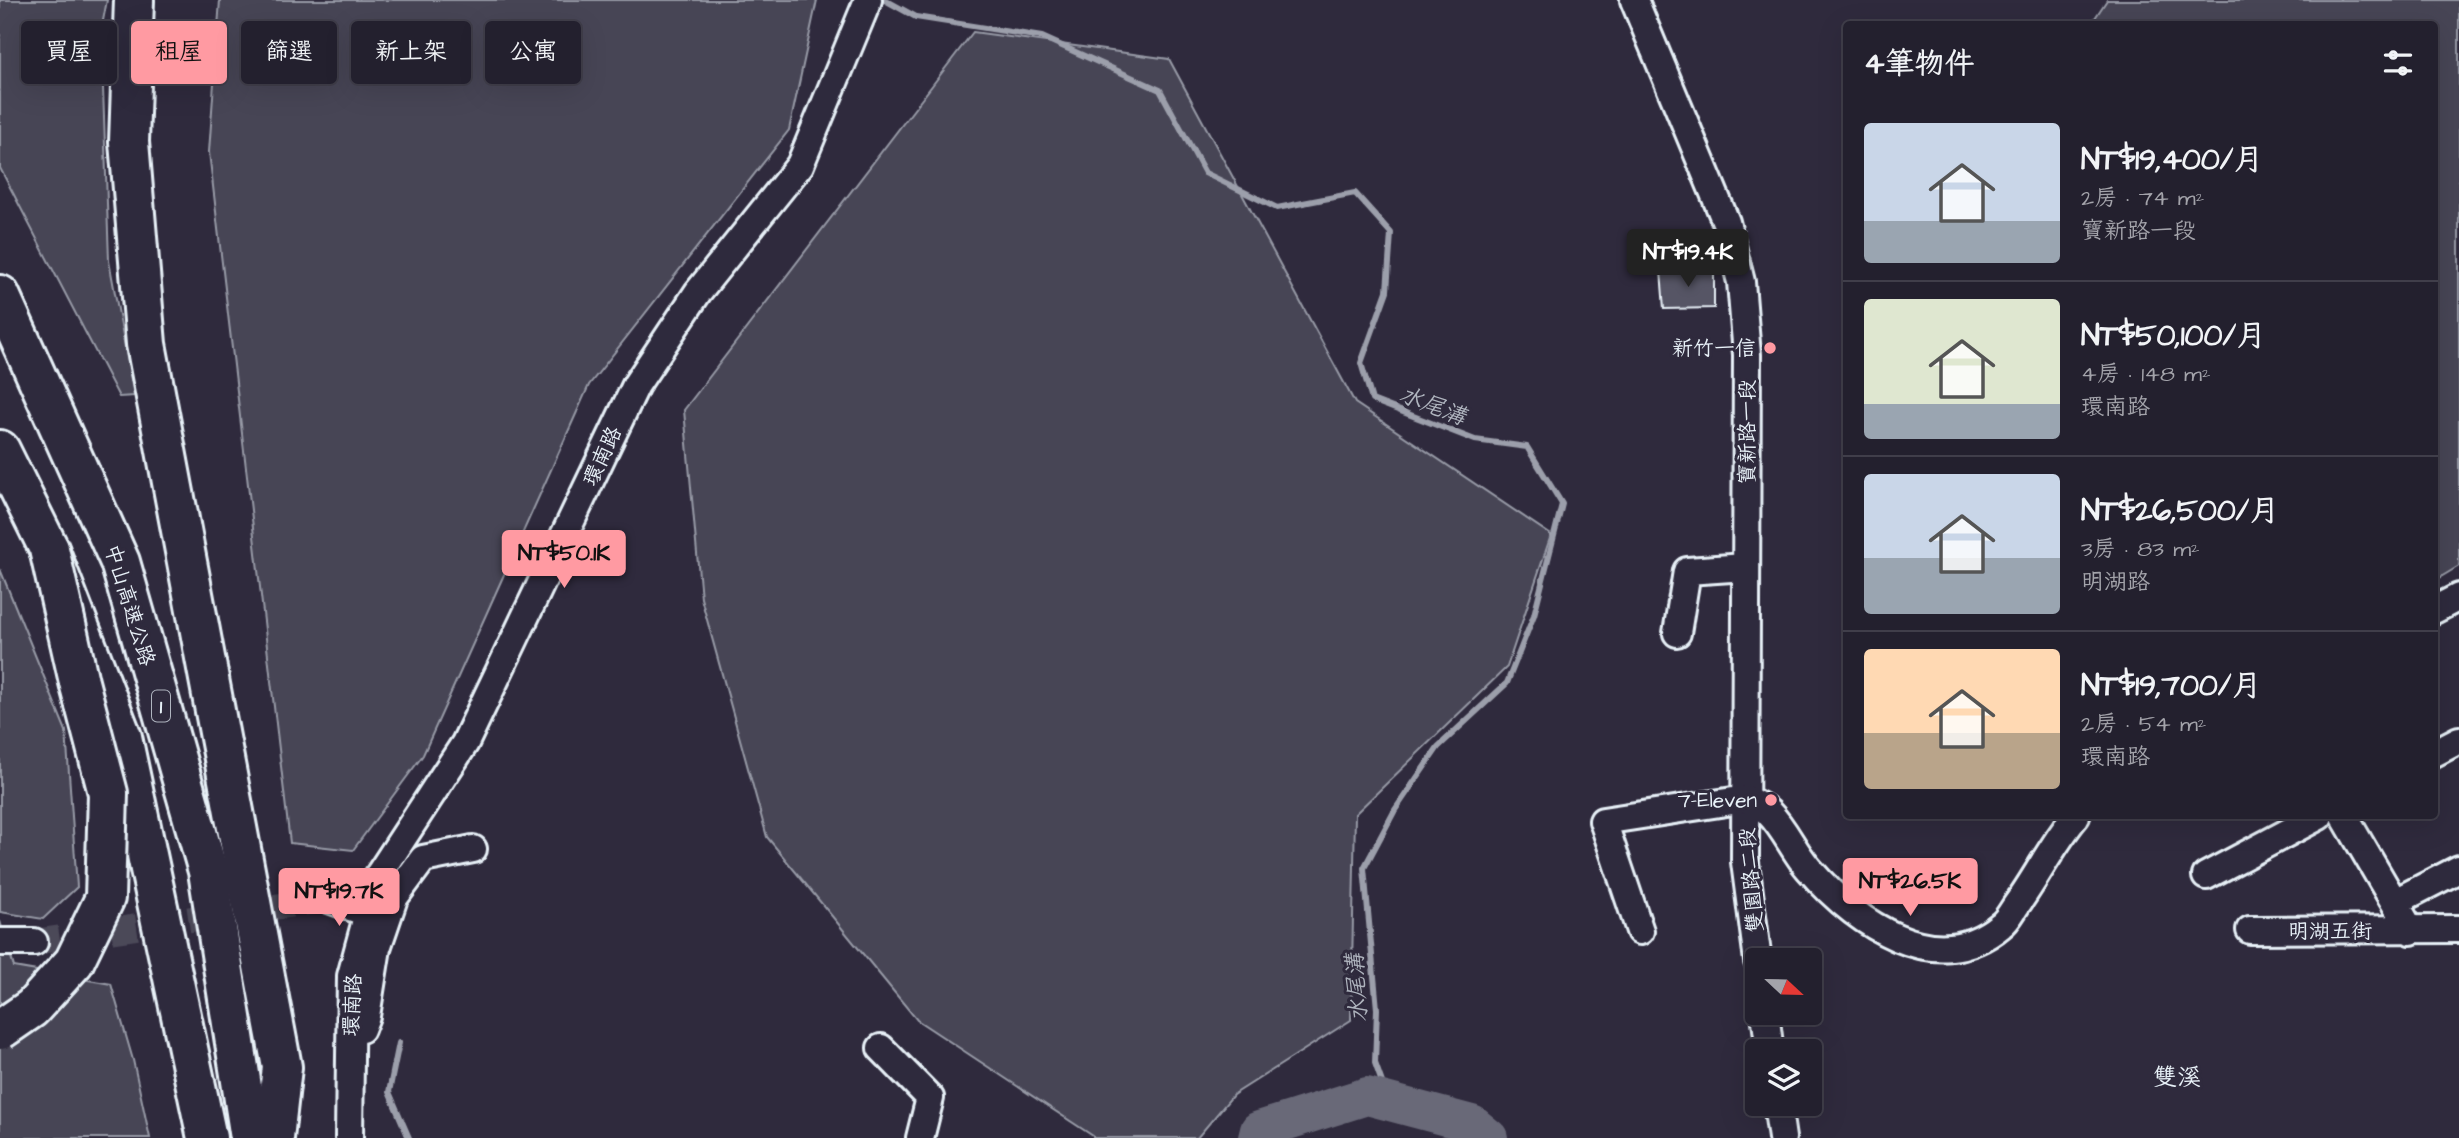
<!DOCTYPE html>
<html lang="zh-TW">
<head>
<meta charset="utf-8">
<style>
	body { margin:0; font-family:"Architects Daughter","LXGW WenKai TC",sans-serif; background:#2b2836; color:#f1f3f6; height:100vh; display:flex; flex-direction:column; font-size:26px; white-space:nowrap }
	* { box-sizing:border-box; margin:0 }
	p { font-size:23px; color:#a3a3aa }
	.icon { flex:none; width:38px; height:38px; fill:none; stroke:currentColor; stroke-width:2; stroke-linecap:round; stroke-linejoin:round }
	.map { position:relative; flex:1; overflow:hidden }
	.side { position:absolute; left:1843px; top:21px; width:595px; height:798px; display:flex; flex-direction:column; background:#23202e; border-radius:7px; box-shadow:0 7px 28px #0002,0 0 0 2px #403e4a }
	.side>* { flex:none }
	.banner { position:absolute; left:21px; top:21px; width:665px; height:63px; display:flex; gap:14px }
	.needle { width:46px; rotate:112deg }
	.controls { position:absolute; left:1745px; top:948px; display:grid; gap:14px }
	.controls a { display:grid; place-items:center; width:77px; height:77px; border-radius:7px; background:#23202e; box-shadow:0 7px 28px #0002,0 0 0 2px #403e4a; font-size:35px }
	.price { position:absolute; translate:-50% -60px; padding:0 16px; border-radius:7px; background:#ff9aa2; color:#111; font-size:23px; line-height:46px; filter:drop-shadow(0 2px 4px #0008) }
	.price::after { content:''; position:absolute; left:50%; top:42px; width:21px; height:16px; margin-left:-10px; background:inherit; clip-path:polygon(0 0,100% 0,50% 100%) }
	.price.on { background:#222; color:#fff }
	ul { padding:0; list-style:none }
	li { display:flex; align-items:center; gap:21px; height:175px; padding:0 21px }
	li+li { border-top:2px solid #403e4a }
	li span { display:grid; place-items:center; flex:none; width:196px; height:140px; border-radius:7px; color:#555 }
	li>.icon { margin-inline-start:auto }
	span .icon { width:84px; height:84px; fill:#fffc; stroke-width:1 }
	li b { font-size:30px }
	h2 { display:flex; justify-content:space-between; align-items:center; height:84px; padding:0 21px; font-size:30px }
	.chip { padding:0 24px; border-radius:7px; background:#23202e; box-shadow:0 7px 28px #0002,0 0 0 2px #403e4a; font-size:24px; line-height:63px }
	.chip.on { background:#ff9aa2; color:#111 }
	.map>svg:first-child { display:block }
</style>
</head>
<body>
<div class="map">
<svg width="2459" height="1138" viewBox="0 0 2459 1138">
	<rect width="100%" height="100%" fill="#2f2a3d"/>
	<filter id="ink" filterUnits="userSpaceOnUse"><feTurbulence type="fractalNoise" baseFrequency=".0143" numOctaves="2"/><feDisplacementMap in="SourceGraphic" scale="14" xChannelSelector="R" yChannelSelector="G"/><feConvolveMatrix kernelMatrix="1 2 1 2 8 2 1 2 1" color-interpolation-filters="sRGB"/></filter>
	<g filter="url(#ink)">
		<g fill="#464455" stroke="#979aa6" stroke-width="2">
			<path d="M0,0H107L101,31L109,261L134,396L119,397L0,168Z"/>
			<path d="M220,0H817L789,130L589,385L423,755L353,850L290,843L209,152Z"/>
			<path d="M2107,0H2459V566L2434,581V24H2091Z"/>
			<path d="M973,32L1169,59L1355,403L1551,535L1507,667L1355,814L1351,1020L1233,1095L1197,1138H1093V1136L917,1020L767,837L701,598L684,410Z"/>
			<path d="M0,569L66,731L77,887L43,919L0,912Z"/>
			<path d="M0,921L14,967L111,984L133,1060L150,1138H0Z"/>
		</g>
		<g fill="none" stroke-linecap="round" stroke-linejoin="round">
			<g stroke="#9c9fab" stroke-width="6">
				<path d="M885,0L916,17L1042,37L1160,90L1205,173L1277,208L1355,193L1391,233L1387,291L1361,363L1372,400L1475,440L1527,447L1562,504L1534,615L1507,683L1438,747L1395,810L1364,868L1377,1009L1375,1063L1389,1102"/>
				<path d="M399,1043L389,1092L409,1138"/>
			</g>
			<path stroke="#696978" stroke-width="38" d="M1257,1138L1259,1130L1367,1096L1472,1124L1489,1138"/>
		</g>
		<path fill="#575565" stroke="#e8f1f8" stroke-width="2" d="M1714,270V308L1664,309L1661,271Z"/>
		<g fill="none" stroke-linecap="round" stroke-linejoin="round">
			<path stroke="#4b4859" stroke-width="26" stroke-dasharray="26 13" stroke-linecap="butt" d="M34,942L329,899"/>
			<g stroke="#e8f1f8" stroke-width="32">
				<g id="minor">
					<path d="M1634,0L1726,222L1741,282L1747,355L1745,862L1758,961"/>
					<path d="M2434,610L2459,597"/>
					<path d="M1677,633L1687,571L1746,567"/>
					<path d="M2434,753L2459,740"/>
					<path d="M1746,799C1753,803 1764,807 1769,813C1785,829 1794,852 1809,869C1854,921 1935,981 2001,925C2008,920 2012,911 2017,904C2038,875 2053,843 2076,816"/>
					<path d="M2344,816L2411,931"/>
					<path d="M2206,876L2319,816"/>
					<path d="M329,899L367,913"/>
					<path d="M2395,902L2459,869"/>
					<path d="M2250,930L2459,929"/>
					<path d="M1640,931L1603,821L1746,799"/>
					<path d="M0,942H34"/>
					<path d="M1765,1013L1770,1052"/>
					<path d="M361,1029L366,1016L377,948L394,898L423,859L473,849"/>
					<path d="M881,1048L930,1098L920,1138"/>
					<path d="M1777,1104L1782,1138"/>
					<path d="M349,1138L351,976L378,876L465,743L636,385L698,292L800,165L868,0"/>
				</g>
			</g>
			<g stroke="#e8f1f8" stroke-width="44">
				<g id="highway">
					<path d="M134,0L129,142L146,344L282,1067L274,1138"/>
					<path d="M0,295L120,562L208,871L250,1138"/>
					<path d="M0,450L49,549L122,737L207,1138"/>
				</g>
			</g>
			<use href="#minor" stroke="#2f2a3d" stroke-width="26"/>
			<use href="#highway" stroke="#2f2a3d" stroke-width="38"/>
			<g stroke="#e8f1f8" stroke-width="44" stroke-linecap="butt">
				<path id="highway-bridge" d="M0,1030L32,1008L74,962L105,898L108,793L79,682L49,549"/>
			</g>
			<use href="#highway-bridge" stroke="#2f2a3d" stroke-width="38"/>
		</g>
	</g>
	<g fill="#ff9aa2" stroke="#2f2a3d" stroke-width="2.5">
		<circle cx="1770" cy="348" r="7"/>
		<circle cx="1771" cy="800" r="7"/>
	</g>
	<g text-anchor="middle" stroke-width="6" stroke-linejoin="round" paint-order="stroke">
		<rect fill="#2f2a3d" stroke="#b0b5c0" stroke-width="2" x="152" y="690.5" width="18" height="31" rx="5"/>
		<g font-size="19" font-weight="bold" fill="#e8f1f8">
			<text x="161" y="713">1</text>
		</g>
		<g font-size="21" fill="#e8f1f8" stroke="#2f2a3d" text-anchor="end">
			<text x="1756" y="355">新竹一信</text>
			<text x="1757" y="807">7-Eleven</text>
		</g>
		<g font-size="21" fill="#e8f1f8" stroke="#2f2a3d">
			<text transform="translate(1747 432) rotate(-90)" y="7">寶新路一段</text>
			<text transform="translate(602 456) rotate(-65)" y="7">環南路</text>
			<text transform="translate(130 605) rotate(73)" y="7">中山高速公路</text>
			<text transform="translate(1751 880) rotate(-95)" y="7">雙園路二段</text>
			<text x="2330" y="938">明湖五街</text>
			<text transform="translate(352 1005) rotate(-87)" y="7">環南路</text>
		</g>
		<g font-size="23" font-style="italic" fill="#afb4be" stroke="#2f2a3d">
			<text transform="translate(1433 405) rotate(21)" y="8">水尾溝</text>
			<text transform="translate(1356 988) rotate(-94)" y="8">水尾溝</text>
		</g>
		<g font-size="24" fill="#e8f1f8" stroke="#2f2a3d">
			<text x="2177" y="1085">雙溪</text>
		</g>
	</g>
</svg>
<div class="controls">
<a><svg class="needle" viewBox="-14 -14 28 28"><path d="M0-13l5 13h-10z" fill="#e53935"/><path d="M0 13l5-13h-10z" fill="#a3a3aa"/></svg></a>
<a><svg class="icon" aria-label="layers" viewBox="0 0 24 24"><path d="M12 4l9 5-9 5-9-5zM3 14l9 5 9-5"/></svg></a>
</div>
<b class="price on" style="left:1688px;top:289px">NT$19.4K</b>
<b class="price" style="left:564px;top:590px">NT$50.1K</b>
<b class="price" style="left:1910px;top:918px">NT$26.5K</b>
<b class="price" style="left:339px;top:928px">NT$19.7K</b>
<div class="banner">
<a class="chip">買屋</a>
<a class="chip on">租屋</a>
<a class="chip">篩選</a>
<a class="chip">新上架</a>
<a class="chip">公寓</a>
</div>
<section class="side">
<h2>4筆物件<svg class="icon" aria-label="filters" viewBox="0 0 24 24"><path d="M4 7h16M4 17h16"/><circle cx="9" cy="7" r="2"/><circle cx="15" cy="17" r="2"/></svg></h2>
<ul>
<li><span style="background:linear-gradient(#c9d6e8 70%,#9aa5b1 0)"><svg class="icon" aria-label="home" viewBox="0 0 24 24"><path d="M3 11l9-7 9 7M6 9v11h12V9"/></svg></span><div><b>NT$19,400/月</b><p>2房 · 74 m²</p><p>寶新路一段</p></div></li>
<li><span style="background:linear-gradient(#dfe7d0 75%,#9aa5b1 0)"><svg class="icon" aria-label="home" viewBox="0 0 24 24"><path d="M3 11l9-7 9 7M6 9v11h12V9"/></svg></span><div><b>NT$50,100/月</b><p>4房 · 148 m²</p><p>環南路</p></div></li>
<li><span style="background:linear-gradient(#c9d6e8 60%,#9aa5b1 0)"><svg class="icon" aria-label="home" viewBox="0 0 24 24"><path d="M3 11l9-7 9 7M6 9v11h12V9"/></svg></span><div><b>NT$26,500/月</b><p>3房 · 83 m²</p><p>明湖路</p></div></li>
<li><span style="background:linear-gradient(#ffd9b3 60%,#b9a48a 0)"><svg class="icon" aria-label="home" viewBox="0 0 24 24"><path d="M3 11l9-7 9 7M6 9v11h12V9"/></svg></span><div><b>NT$19,700/月</b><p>2房 · 54 m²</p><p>環南路</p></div></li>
</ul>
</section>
</div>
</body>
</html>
